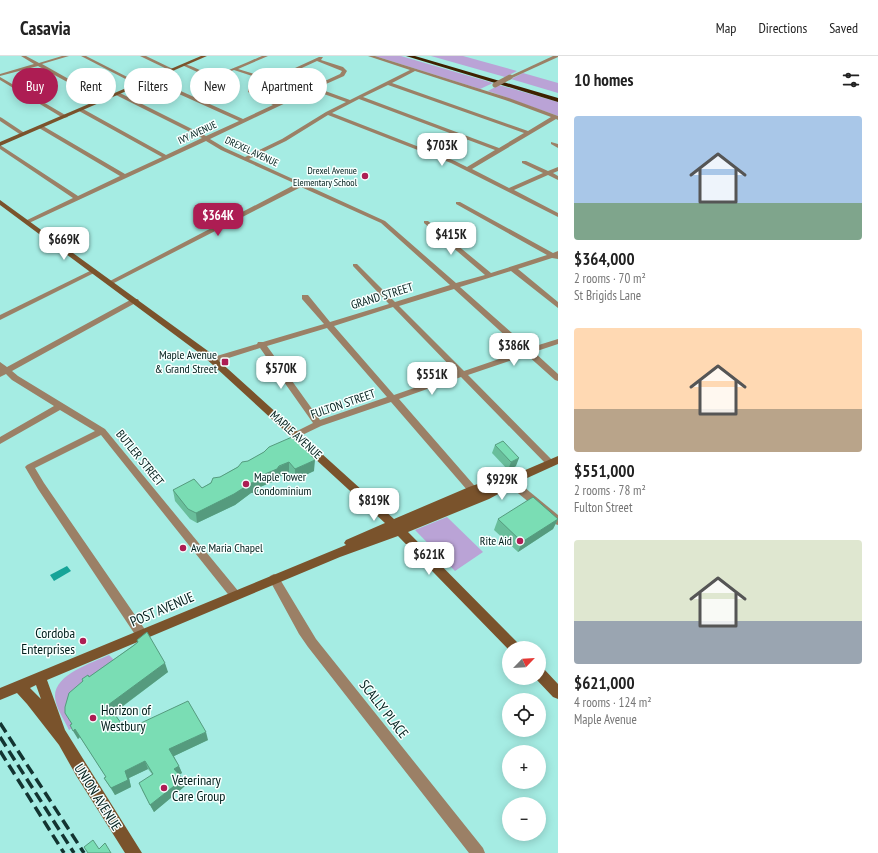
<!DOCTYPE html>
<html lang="en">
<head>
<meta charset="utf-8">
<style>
	body { margin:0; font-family:"PT Sans Narrow",sans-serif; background:#f2f2f2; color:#222; height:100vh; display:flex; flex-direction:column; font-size:15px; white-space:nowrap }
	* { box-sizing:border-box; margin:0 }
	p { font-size:13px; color:#767676 }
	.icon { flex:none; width:22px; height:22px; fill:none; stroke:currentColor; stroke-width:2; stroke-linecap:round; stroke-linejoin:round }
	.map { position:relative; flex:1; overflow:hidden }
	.details { display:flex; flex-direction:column; background:#fff; width:320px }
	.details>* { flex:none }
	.top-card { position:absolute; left:12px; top:12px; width:380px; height:36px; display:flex; gap:8px }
	.needle { width:26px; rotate:65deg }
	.tools { position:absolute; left:502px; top:585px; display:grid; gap:8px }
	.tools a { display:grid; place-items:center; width:44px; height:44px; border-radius:50%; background:#fff; box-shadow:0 2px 10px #0003; font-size:20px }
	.price { position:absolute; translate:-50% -34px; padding:0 9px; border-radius:8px; background:#fff; color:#222; font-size:13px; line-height:26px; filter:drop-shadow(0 1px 2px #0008) }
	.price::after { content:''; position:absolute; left:50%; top:24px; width:12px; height:9px; margin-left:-6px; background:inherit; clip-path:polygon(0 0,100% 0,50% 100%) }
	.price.on { background:#ad1d53; color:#fff }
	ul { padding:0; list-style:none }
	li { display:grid; align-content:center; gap:8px; height:212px; padding:0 16px }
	li span { display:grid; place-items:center; height:124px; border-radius:4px; color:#555 }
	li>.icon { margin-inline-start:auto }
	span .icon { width:72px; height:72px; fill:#fffc; stroke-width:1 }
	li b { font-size:17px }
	h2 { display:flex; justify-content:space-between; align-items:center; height:48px; padding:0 16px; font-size:17px }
	.tag { padding:0 14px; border-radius:18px; background:#fff; box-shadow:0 2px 10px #0003; font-size:14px; line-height:36px }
	.tag.on { background:#ad1d53; color:#fff }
	header { display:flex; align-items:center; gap:24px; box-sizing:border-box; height:56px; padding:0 20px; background:#fff; border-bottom:1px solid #e0e0e0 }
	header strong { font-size:19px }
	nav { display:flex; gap:22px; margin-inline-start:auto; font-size:14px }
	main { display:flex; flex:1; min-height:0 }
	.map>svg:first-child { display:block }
</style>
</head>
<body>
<header>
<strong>Casavia</strong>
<nav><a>Map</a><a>Directions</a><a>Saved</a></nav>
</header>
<main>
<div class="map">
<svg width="558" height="797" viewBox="0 0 558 797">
	<rect width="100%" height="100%" fill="#a5ece3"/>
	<g fill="#baa3d6">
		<path d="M375,0H401L493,27L480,33Z"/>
		<path d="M431,0H463L517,15L505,21Z"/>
		<path d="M523,17L558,27V37L511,23Z"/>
		<path d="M499,29L558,46V60L488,35Z"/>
		<path d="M447,461L483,496L455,515L415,474Z"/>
		<path d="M109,599L117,607L74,671L69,674C65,665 55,651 55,640C55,618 92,607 109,599Z"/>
	</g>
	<path fill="#16a498" d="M67,510L71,515L54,525L50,519Z"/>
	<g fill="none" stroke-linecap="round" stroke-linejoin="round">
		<g fill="#9b8066" fill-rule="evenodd">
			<path d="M21,0H26L39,7L62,0H69L42,8L106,44L102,45L38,10L0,20V18L34,8Z"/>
			<path d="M81,0H86L143,29L139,30Z"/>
			<path d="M140,0H146L175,14L171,15Z"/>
			<path d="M262,0H268L238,13L271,23L319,1H323L321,4L343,11L347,15L344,20L317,32L350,44L410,14L368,0H375L509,42L558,60V64L556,63L472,113L509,132L543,117L522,107V105H526L548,115L558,111V115L553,117L558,120V124L548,119L514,134L558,157V161L451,107L328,59L286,85L249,103L385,165L456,227L485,219L424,167V165H428L491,217L547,199L456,148V146H460L553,197L558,195V203L552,202L518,213L558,246V252L511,215L460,231L529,292L558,283V288L534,296L558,318V325L555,324L527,299L468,319L553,405L555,407L553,409H547L461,321L399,343L480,436L482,439L480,442H474L391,346L321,370L296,382L292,379L293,377L313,367L260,292L216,306H210L209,304L210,302L257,288L258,286H263L324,268L302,243V239H308L330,266L389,248L353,210V208H357L395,246L450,229L381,167L301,131L112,228H108V226L296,128L221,94L206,85L29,167H25V165L73,142L0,93V89L78,140L120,120L39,72V70H43L125,118L162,101L79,55V53H83L166,99L202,82L116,39V37H120L206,80L239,65L150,25V23H154L243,63L273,49L248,36V33L267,25L234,14L216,21L206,20L182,9C189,6 204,19 214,18C223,18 252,4 262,0ZM317,5L342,15L340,18L277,47L252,35ZM415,15L505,44L551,61L528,75L392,27ZM388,29L524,77L499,92L363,41ZM313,34L346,46L326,56L282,83L245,101L225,92L210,83ZM359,43L495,94L467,111L455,105L332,57ZM454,233L522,295L464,315L399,250ZM393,251L457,317L394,339L334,270ZM327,272L387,341L320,364L267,290Z"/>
			<path d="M553,0H558V1L512,22L508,21Z"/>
			<path d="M0,21L67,60L68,61L63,62L0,24Z"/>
			<path d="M0,61L2,62L26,78L21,79L0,65Z"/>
			<path d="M551,86L558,88V92L551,88Z"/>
			<path d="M94,213L97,215L96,216L0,264V259Z"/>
			<path d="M132,243H138L139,245L12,315L18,320L105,373L239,536L240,539L239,542L235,544L231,542L101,379L35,412L44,427L146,575L148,579L146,583L142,584L138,583L38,433L25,411L27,409L95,375L60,354L0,388V381L54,350L12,324L6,318L0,321V306L7,311Z"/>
			<path d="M510,421L513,422L558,459V469L555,468L507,428L505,425L507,422Z"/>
			<path d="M274,518L278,520L316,583L483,792L485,797H469L308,591L299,578L269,523L270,520Z"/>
		</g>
		<g fill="#7a532c" fill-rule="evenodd">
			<path d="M201,0H207L0,90V86Z"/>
			<path d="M0,144L208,295L394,463L469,431L495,422L509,421L558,400V408L514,428L502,436L489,443L408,476L519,588L521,592H509V594L398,480L340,501L47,624L65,674L142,797H125L77,721L59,689L27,648L17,637L0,644V632L346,489L344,487L346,484L385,467L202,299L0,149ZM36,629L41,643L30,632Z"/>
			<path d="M539,611L544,613L558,628V643L553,641L535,622H539Z"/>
		</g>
		<path fill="#3e2100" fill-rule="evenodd" d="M406,0H415L558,42V46Z"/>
		<g stroke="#133431" stroke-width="3.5" stroke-dasharray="11 5.5" stroke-linecap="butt">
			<path d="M0,667L84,797"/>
			<path d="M0,681L74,797"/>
			<path d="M0,695L64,797"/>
		</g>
		<path stroke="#9b8066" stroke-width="5" d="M495,29L510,21"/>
	</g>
	<g fill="#69be9b">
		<path d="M495,389L516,410L508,414L492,397Z"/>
		<path d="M264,396L314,415L295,424L289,416L279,421L277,424L260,431L257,436L251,437L235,449L197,467L190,463L175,445L173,434L202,432L220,421Z"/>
		<path d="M498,463H558L553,473L518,496L494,474Z"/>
		<path d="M137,584L168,616L114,657L126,674L208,684L174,700L182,717L179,719L185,730L154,756L142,734L152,718L148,713L129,722L131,731L115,739L104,722L106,721L80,681L78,683L71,668L83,626L82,623L89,621L138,586Z"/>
	</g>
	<g fill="#559b7e">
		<path d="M519,402L516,410L508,414L511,406Z"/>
		<path d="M315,404L314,415L295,424V413Z"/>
		<path d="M289,406V416L279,421L277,424L260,431L257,436L251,437L235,449L197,467L196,457L260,420Z"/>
		<path d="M558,463L553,473L518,496L522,486Z"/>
		<path d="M165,607L168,616L112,658L108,649Z"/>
		<path d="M75,673L80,681L78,683L73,675Z"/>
		<path d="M206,676L208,684L172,701L169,693Z"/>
		<path d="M145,705L148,713L129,722L131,731L115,739L111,732L125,715Z"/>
		<path d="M179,710L182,717L177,720L174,713Z"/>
		<path d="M183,723L185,730L154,756L150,749Z"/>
	</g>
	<g fill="#7addb4" stroke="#559b7e">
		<path d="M292,381L299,386L315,404L295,413L289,406L279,410L277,413L260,420L257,426L251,427L234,438L196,457L188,453L173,434L194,423L202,432L211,427L213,422L220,421L238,411L242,406L248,405L264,396L269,391Z"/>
		<path d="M503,385L519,402L511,406L495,389Z"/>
		<path d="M533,441L558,463L522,486L498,463Z"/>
		<path d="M147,576L165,607L108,649L126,674L188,645L206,676L169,693L179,710L174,713L183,723L150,749L139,727L153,718L145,705L125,715L128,724L111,732L104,722L106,721L75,673L73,675L70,669L72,668L65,657V651L69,637L83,625L82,623L88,619L89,621L133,590L138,586L137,584Z"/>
		<path d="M93,784L99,793L105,787L111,797H88L84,791Z"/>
	</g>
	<g fill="#ad1d53" stroke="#f8fffe" stroke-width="1.5">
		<circle cx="365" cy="120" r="4"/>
		<rect x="221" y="302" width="8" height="8" rx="2"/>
		<circle cx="246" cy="428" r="4"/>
		<circle cx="520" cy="485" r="4"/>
		<circle cx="183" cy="492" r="4"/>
		<circle cx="83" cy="585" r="4"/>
		<circle cx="93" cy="662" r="4"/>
		<circle cx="164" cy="732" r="4"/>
	</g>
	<g text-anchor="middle" stroke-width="3" stroke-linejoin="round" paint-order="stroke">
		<g font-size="10" fill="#011e1b" stroke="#f8fffe">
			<text transform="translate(197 76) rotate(-25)" y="4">IVY AVENUE</text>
			<text transform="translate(252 95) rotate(25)" y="4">DREXEL AVENUE</text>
		</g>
		<g font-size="10" fill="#011e1b" stroke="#f8fffe" text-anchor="end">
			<text x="357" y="118">Drexel Avenue<tspan x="357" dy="12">Elementary School</tspan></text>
		</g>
		<g font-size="12" fill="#011e1b" stroke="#f8fffe">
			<text transform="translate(382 240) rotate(-17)" y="4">GRAND STREET</text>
			<text transform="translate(343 348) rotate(-19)" y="4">FULTON STREET</text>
			<text transform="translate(296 379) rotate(42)" y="4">MAPLE AVENUE</text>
			<text transform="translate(140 402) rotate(51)" y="4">BUTLER STREET</text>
		</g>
		<g font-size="12" fill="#011e1b" stroke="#f8fffe" text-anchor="end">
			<text x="217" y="303">Maple Avenue<tspan x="217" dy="14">&amp; Grand Street</tspan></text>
			<text x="254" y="425" text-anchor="start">Maple Tower<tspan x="254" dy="14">Condominium</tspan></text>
			<text x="512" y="489">Rite Aid</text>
			<text x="191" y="496" text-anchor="start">Ave Maria Chapel</text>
		</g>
		<g font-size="14" fill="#011e1b" stroke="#f8fffe">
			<text transform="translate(162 553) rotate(-23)" y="5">POST AVENUE</text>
			<text transform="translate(384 653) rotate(52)" y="5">SCALLY PLACE</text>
			<text transform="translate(98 741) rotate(58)" y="5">UNION AVENUE</text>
		</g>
		<g font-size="14" fill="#011e1b" stroke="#f8fffe" text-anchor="start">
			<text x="75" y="582" text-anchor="end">Cordoba<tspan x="75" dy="16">Enterprises</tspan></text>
			<text x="101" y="659">Horizon of<tspan x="101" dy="16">Westbury</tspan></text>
			<text x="172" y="729">Veterinary<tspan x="172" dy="16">Care Group</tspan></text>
		</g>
	</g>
</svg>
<div class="tools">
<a><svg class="needle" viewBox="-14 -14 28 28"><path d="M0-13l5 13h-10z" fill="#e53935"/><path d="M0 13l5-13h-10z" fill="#767676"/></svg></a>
<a><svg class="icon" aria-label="locate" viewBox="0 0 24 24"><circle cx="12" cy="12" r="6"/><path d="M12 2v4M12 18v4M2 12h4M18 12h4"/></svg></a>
<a>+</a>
<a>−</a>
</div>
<b class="price" style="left:442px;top:111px">$703K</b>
<b class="price on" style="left:218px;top:181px">$364K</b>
<b class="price" style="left:451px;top:200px">$415K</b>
<b class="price" style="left:64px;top:205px">$669K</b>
<b class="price" style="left:514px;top:311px">$386K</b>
<b class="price" style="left:281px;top:334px">$570K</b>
<b class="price" style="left:432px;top:340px">$551K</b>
<b class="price" style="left:502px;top:445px">$929K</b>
<b class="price" style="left:374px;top:466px">$819K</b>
<b class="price" style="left:429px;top:520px">$621K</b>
<div class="top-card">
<a class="tag on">Buy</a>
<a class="tag">Rent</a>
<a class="tag">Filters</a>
<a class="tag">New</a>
<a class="tag">Apartment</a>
</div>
</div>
<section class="details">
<h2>10 homes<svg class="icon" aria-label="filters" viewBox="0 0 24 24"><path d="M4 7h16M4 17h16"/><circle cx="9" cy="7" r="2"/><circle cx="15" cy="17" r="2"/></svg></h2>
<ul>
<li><span style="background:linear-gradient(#a9c7e8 70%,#7fa58c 0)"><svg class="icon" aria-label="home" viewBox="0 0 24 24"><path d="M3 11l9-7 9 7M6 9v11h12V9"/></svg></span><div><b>$364,000</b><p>2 rooms · 70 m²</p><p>St Brigids Lane</p></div></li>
<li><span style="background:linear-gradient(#ffd9b3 65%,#b9a48a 0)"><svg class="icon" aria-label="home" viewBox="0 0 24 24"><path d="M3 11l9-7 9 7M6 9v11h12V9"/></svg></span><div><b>$551,000</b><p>2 rooms · 78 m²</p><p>Fulton Street</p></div></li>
<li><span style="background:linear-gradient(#dfe7d0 65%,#9aa5b1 0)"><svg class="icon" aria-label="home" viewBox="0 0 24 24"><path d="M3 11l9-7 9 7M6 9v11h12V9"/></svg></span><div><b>$621,000</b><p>4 rooms · 124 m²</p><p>Maple Avenue</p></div></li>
</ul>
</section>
</main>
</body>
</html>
